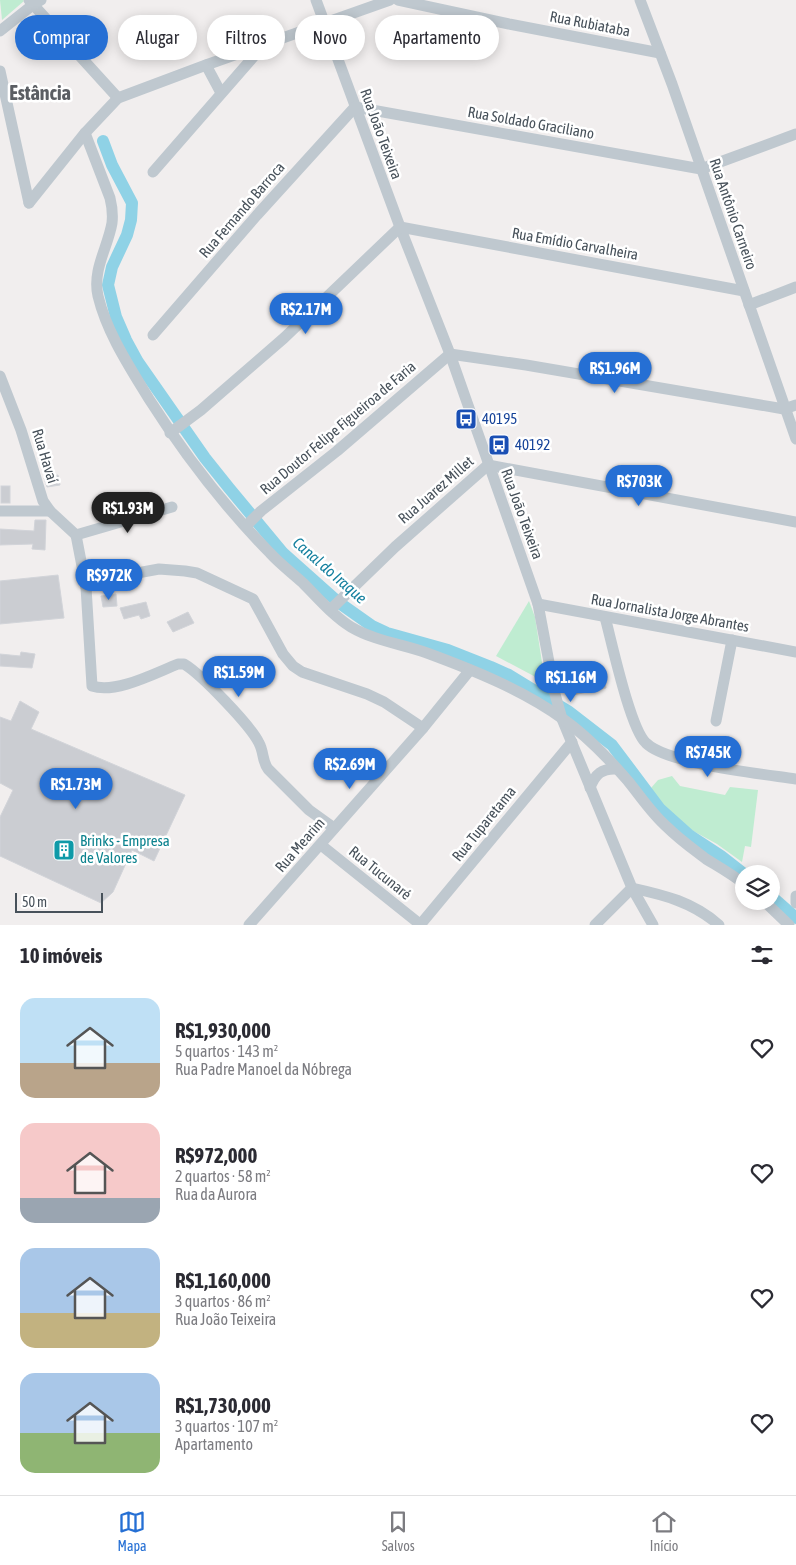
<!DOCTYPE html>
<html lang="pt">
<head>
<meta charset="utf-8">
<style>
	body { margin:0; font-family:"Asap Condensed",sans-serif; background:#f7f7f7; color:#2b2b33; height:100vh; display:flex; flex-direction:column; font-size:19px; white-space:nowrap }
	* { box-sizing:border-box; margin:0 }
	p { font-size:16px; color:#7c7c81 }
	.icon { flex:none; width:28px; height:28px; fill:none; stroke:currentColor; stroke-width:2; stroke-linecap:round; stroke-linejoin:round }
	.map { position:relative; height:925px; overflow:hidden }
	.details { display:flex; flex-direction:column; background:#fff; flex:1 }
	.details>* { flex:none }
	.banner { position:absolute; left:15px; top:15px; width:500px; height:45px; display:flex; gap:10px }
	.tools { position:absolute; left:735px; top:865px; display:grid; gap:10px }
	.tools a { display:grid; place-items:center; width:45px; height:45px; border-radius:50%; background:#fff; box-shadow:0 2px 12px #0003; font-size:25px }
	.scale { position:absolute; left:15px; bottom:12px; width:88px; box-sizing:border-box; padding-left:5px; border:2px solid #47515a; border-top:0; font-size:14px; line-height:18px; white-space:nowrap; color:#47515a; -webkit-text-stroke:4px #fff; paint-order:stroke }
	.price { position:absolute; translate:-50% -42px; padding:0 11px; border-radius:18px; background:#256fd4; color:#fff; font-size:16px; line-height:32px; filter:drop-shadow(0 1px 2px #0008) }
	.price::after { content:''; position:absolute; left:50%; top:30px; width:15px; height:11px; margin-left:-8px; background:inherit; clip-path:polygon(0 0,100% 0,50% 100%) }
	.price.selected { background:#222; color:#fff }
	ul { padding:0; list-style:none }
	li { display:flex; align-items:center; gap:15px; height:125px; padding:0 20px }
	li span { display:grid; place-items:center; flex:none; width:140px; height:100px; border-radius:15px; color:#555 }
	li>.icon { margin-inline-start:auto }
	span .icon { width:60px; height:60px; fill:#fffc; stroke-width:1 }
	li b { font-size:21px }
	h2 { display:flex; justify-content:space-between; align-items:center; height:60px; padding:0 20px; font-size:21px }
	.pill { padding:0 18px; border-radius:22px; background:#fff; box-shadow:0 2px 12px #0003; font-size:18px; line-height:45px }
	.pill.selected { background:#256fd4; color:#fff }
	.dock { display:flex; justify-content:space-around; align-items:center; height:70px; border-top:1px solid #e1e1e2; background:#fff; font-size:14px; color:#7c7c81 }
	.dock a { display:grid; justify-items:center; gap:2px }
	.dock .selected { color:#256fd4 }
	.map>svg:first-child { display:block }
</style>
</head>
<body>
<div class="map">
<svg width="796" height="925" viewBox="0 0 796 925">
	<rect width="100%" height="100%" fill="#f1eeee"/>
	<g fill="#bfecd1">
		<path d="M0,0H23L24,1L2,20Z"/>
		<path d="M529,601L535,617L545,682L496,656Z"/>
		<path d="M672,776L680,786L725,795L730,787L758,790L751,847L745,846L742,862L717,844L686,827L664,807L651,788L658,780Z"/>
	</g>
	<g fill="none" stroke-linecap="round" stroke-linejoin="round">
		<g stroke="#8fd2e6" stroke-width="12">
			<path d="M103,141L112,165L132,203L131,220L127,235L112,267L108,285L116,317L126,340L138,362L205,458L229,488L283,553L338,602L372,626L387,633L448,650L491,667L509,675L568,711L612,745L660,809L689,835L721,856L744,874"/>
			<path d="M771,896L796,918"/>
		</g>
	</g>
	<g fill="#cbcdd2" stroke="#d2d4d9">
		<path d="M58,475L60,485L47,487L44,478Z"/>
		<rect x="1" y="486" width="9" height="17"/>
		<path d="M35,520H46L45,550L32,549L33,544L0,545V529L34,531Z"/>
		<path d="M58,575L64,618L0,624V581Z"/>
		<path d="M116,594L117,606L103,607L101,596Z"/>
		<path d="M146,602L150,616L141,619L139,615L124,619L120,608Z"/>
		<path d="M188,612L194,623L173,632L167,622Z"/>
		<path d="M21,652L35,654L32,668L0,666V654L20,656Z"/>
		<path d="M604,678L606,688L568,696L565,685Z"/>
		<path d="M20,701L39,712L31,729L185,795L154,861L132,850L113,892L101,903L0,856V817L13,790L0,783V717L11,721Z"/>
	</g>
	<g fill="none" stroke-linecap="round" stroke-linejoin="round">
		<g stroke="#bfc8cf" stroke-width="11">
			<path d="M29,0L118,98"/>
			<path d="M316,0L400,227L450,354L538,604L555,694L562,719L632,888L653,925"/>
			<path d="M398,0L509,24L660,53"/>
			<path d="M640,0L672,84L796,439"/>
			<path d="M0,31L34,4L41,0"/>
			<path d="M206,65L221,93"/>
			<path d="M0,71L29,203"/>
			<path d="M85,133L110,198C112,206 113,214 112,223C108,247 92,270 98,296C107,333 129,366 149,399C184,454 224,506 270,553C280,564 292,573 303,583C318,598 333,616 351,627C375,641 402,644 427,653C473,670 523,690 563,719C587,736 609,759 628,781C641,797 652,814 667,827C679,839 693,849 706,859C719,867 732,874 744,884"/>
			<path d="M153,172L262,47"/>
			<path d="M29,203L85,133L118,98L206,65L390,0"/>
			<path d="M749,305L796,287"/>
			<path d="M153,335L257,215L355,107L701,169L796,134"/>
			<path d="M0,376L21,430L43,501L50,511L76,535"/>
			<path d="M170,433L201,410L284,338L400,227L744,291"/>
			<path d="M0,511H50"/>
			<path d="M246,526L261,511L337,451L450,354L526,365L784,409L796,405"/>
			<path d="M76,535L86,587L92,686C116,694 155,673 178,664H184C201,674 251,726 259,743C264,752 262,761 268,769L309,810L334,828"/>
			<path d="M76,535L172,507"/>
			<path d="M86,587L121,576L159,569L185,571L197,573L253,599L283,654L293,666L302,672L367,694L384,702L423,728"/>
			<path d="M538,604L796,652"/>
			<path d="M330,610L395,547L488,465L796,522"/>
			<path d="M605,617C612,643 630,728 646,743C667,764 763,774 796,779"/>
			<path d="M716,721L732,640"/>
			<path d="M590,788C595,774 602,768 617,769"/>
			<path d="M321,845L421,925"/>
			<path d="M796,896V903"/>
			<path d="M764,901L789,925"/>
			<path d="M249,925L423,728L470,670"/>
			<path d="M420,925L572,742"/>
			<path d="M595,925L632,888C664,895 693,902 719,925"/>
		</g>
	</g>
	<defs>
		<g id="bus-square" transform="scale(1.125)"><rect x="-9" y="-9" width="18" height="18" rx="4" fill="#1a4fb4" stroke="#fff"/><path d="M-5-6H5V4H4V6H2V4H-2V6H-4V4H-5ZM-3.5-4V0h7V-4ZM-3.5 1.2v1.5H-2V1.2ZM2 1.2v1.5H3.5V1.2Z" fill="#fff"/></g>
		<g id="building-square" transform="scale(1.125)"><rect x="-9" y="-9" width="18" height="18" rx="4" fill="#0f9aa8" stroke="#fff"/><path d="M-4-6H4V6H1V3H-1V6H-4ZM-2.5-4.3h1.7v1.8h-1.7ZM.8-4.3h1.7v1.8H.8ZM-2.5-1h1.7V.8h-1.7ZM.8-1h1.7V.8H.8Z" fill="#fff"/></g>
	</defs>
	<g fill-rule="evenodd">
		<use href="#bus-square" x="466" y="419"/>
		<use href="#bus-square" x="499" y="445"/>
		<use href="#building-square" x="64" y="850"/>
	</g>
	<g text-anchor="middle" stroke-width="5" stroke-linejoin="round" paint-order="stroke">
		<g font-size="15" fill="#47515a" stroke="#fff">
			<text transform="translate(590 24) rotate(11)" y="5">Rua Rubiataba</text>
			<text transform="translate(531 123) rotate(10)" y="5">Rua Soldado Graciliano</text>
			<text transform="translate(381 134) rotate(70)" y="5">Rua João Teixeira</text>
			<text transform="translate(242 210) rotate(-49)" y="5">Rua Fernando Barroca</text>
			<text transform="translate(733 214) rotate(71)" y="5">Rua Antônio Carneiro</text>
			<text transform="translate(575 244) rotate(10)" y="5">Rua Emídio Carvalheira</text>
			<text transform="translate(338 428) rotate(-40)" y="5">Rua Doutor Felipe Figueiroa de Faria</text>
			<text transform="translate(45 456) rotate(73)" y="5">Rua Havaí</text>
			<text transform="translate(436 490) rotate(-41)" y="5">Rua Juarez Millet</text>
			<text transform="translate(522 514) rotate(70)" y="5">Rua João Teixeira</text>
			<text transform="translate(670 613) rotate(10)" y="5">Rua Jornalista Jorge Abrantes</text>
			<text transform="translate(484 824) rotate(-51)" y="5">Rua Tuparetama</text>
			<text transform="translate(300 845) rotate(-49)" y="5">Rua Mearim</text>
			<text transform="translate(380 873) rotate(39)" y="5">Rua Tucunaré</text>
		</g>
		<g font-size="15" fill="#164399" stroke="#fff" text-anchor="start">
			<text x="482" y="424">40195</text>
			<text x="515" y="450">40192</text>
		</g>
		<g font-size="15" fill="#0d838f" stroke="#fff" text-anchor="start">
			<text x="80" y="846">Brinks - Empresa<tspan x="80" dy="17">de Valores</tspan></text>
		</g>
		<g font-size="16" font-style="italic" fill="#15809f" stroke="#fff">
			<text transform="translate(330 570) rotate(41)" y="6">Canal do Iraque</text>
		</g>
		<g font-size="20" font-weight="bold" fill="#5b5e63" stroke="#fff">
			<text x="40" y="100">Estância</text>
		</g>
	</g>
</svg>
<div class="tools">
<a><svg class="icon" aria-label="layers" viewBox="0 0 24 24"><path d="M12 4l9 5-9 5-9-5zM3 14l9 5 9-5"/></svg></a>
</div>
<div class="scale">50 m</div>
<b class="price" style="left:306px;top:335px">R$2.17M</b>
<b class="price" style="left:615px;top:394px">R$1.96M</b>
<b class="price" style="left:639px;top:507px">R$703K</b>
<b class="price selected" style="left:128px;top:534px">R$1.93M</b>
<b class="price" style="left:109px;top:601px">R$972K</b>
<b class="price" style="left:239px;top:698px">R$1.59M</b>
<b class="price" style="left:571px;top:703px">R$1.16M</b>
<b class="price" style="left:708px;top:778px">R$745K</b>
<b class="price" style="left:350px;top:790px">R$2.69M</b>
<b class="price" style="left:76px;top:810px">R$1.73M</b>
<div class="banner">
<a class="pill selected">Comprar</a>
<a class="pill">Alugar</a>
<a class="pill">Filtros</a>
<a class="pill">Novo</a>
<a class="pill">Apartamento</a>
</div>
</div>
<section class="details">
<h2>10 imóveis<svg class="icon" aria-label="filters" viewBox="0 0 24 24"><path d="M4 7h16M4 17h16"/><circle cx="9" cy="7" r="2"/><circle cx="15" cy="17" r="2"/></svg></h2>
<ul>
<li><span style="background:linear-gradient(#bfe0f5 65%,#b9a48a 0)"><svg class="icon" aria-label="home" viewBox="0 0 24 24"><path d="M3 11l9-7 9 7M6 9v11h12V9"/></svg></span><div><b>R$1,930,000</b><p>5 quartos · 143 m²</p><p>Rua Padre Manoel da Nóbrega</p></div><svg class="icon" aria-label="heart" viewBox="0 0 24 24"><path d="M12 20l-8-8c-3-5 5-10 8-4 3-6 11-1 8 4z"/></svg></li>
<li><span style="background:linear-gradient(#f6c9c9 75%,#9aa5b1 0)"><svg class="icon" aria-label="home" viewBox="0 0 24 24"><path d="M3 11l9-7 9 7M6 9v11h12V9"/></svg></span><div><b>R$972,000</b><p>2 quartos · 58 m²</p><p>Rua da Aurora</p></div><svg class="icon" aria-label="heart" viewBox="0 0 24 24"><path d="M12 20l-8-8c-3-5 5-10 8-4 3-6 11-1 8 4z"/></svg></li>
<li><span style="background:linear-gradient(#a9c7e8 65%,#c2b280 0)"><svg class="icon" aria-label="home" viewBox="0 0 24 24"><path d="M3 11l9-7 9 7M6 9v11h12V9"/></svg></span><div><b>R$1,160,000</b><p>3 quartos · 86 m²</p><p>Rua João Teixeira</p></div><svg class="icon" aria-label="heart" viewBox="0 0 24 24"><path d="M12 20l-8-8c-3-5 5-10 8-4 3-6 11-1 8 4z"/></svg></li>
<li><span style="background:linear-gradient(#a9c7e8 60%,#8fb573 0)"><svg class="icon" aria-label="home" viewBox="0 0 24 24"><path d="M3 11l9-7 9 7M6 9v11h12V9"/></svg></span><div><b>R$1,730,000</b><p>3 quartos · 107 m²</p><p>Apartamento</p></div><svg class="icon" aria-label="heart" viewBox="0 0 24 24"><path d="M12 20l-8-8c-3-5 5-10 8-4 3-6 11-1 8 4z"/></svg></li>
</ul>
</section>
<nav class="dock">
<a class="selected"><svg class="icon" aria-label="map" viewBox="0 0 24 24"><path d="M3 6l6-2 6 2 6-2v14l-6 2-6-2-6 2zM9 4v14M15 6v14"/></svg>Mapa</a>
<a><svg class="icon" aria-label="saved" viewBox="0 0 24 24"><path d="M7 4h10v16l-5-4-5 4z"/></svg>Salvos</a>
<a><svg class="icon" aria-label="home" viewBox="0 0 24 24"><path d="M3 11l9-7 9 7M6 9v11h12V9"/></svg>Início</a>
</nav>
</body>
</html>
